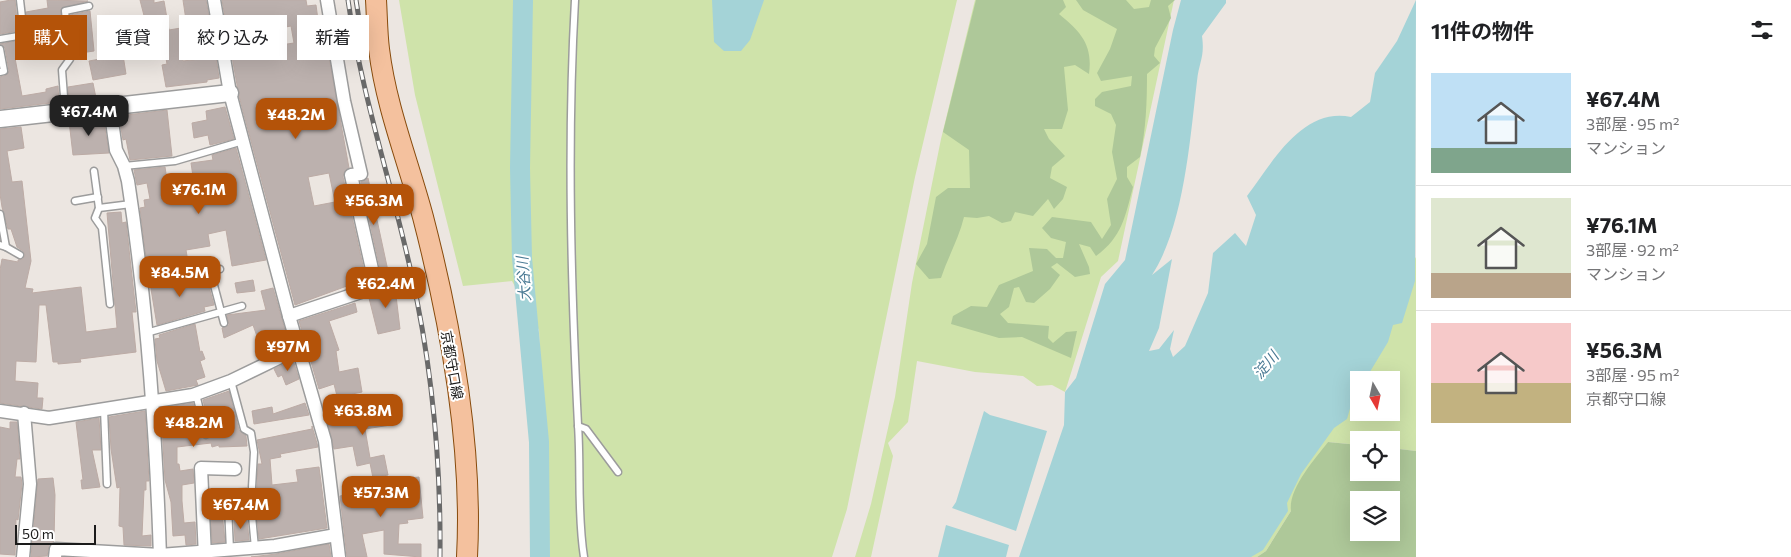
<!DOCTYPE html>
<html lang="ja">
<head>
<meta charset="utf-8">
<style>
	body { margin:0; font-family:Commissioner,"Noto Sans JP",sans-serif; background:#f2f2f2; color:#202124; height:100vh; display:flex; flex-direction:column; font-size:19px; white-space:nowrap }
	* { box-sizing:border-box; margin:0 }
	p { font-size:16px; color:#757577 }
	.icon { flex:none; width:28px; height:28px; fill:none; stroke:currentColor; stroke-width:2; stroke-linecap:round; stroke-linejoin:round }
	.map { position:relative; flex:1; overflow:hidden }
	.drawer { display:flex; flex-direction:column; background:#fff; width:375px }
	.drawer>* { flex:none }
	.banner { position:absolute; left:15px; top:15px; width:475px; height:45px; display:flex; gap:10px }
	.needle { width:32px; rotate:171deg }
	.controls { position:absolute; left:1350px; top:371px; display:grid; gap:10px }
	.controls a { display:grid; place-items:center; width:50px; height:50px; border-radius:0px; background:#fff; box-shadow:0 5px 20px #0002; font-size:25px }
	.scale { position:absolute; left:15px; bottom:12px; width:81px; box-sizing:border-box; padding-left:5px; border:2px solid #1b1b1b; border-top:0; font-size:14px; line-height:18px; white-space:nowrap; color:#1b1b1b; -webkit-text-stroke:4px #fff; paint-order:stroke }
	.price { position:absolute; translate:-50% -42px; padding:0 11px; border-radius:10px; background:#b45309; color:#fff; font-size:16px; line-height:32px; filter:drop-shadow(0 1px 2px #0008) }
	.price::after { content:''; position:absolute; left:50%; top:30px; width:15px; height:11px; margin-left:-8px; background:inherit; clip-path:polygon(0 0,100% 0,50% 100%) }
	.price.selected { background:#222; color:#fff }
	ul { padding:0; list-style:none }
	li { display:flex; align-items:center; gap:15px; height:125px; padding:0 15px }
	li+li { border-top:1px solid #e0e0e0 }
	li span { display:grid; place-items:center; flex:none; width:140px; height:100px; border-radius:0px; color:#555 }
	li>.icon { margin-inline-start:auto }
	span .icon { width:60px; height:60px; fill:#fffc; stroke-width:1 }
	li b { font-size:21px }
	h2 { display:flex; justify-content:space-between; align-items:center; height:60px; padding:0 15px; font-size:21px }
	.chip { padding:0 18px; border-radius:0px; background:#fff; box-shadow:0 5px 20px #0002; font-size:18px; line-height:45px }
	.chip.selected { background:#b45309; color:#fff }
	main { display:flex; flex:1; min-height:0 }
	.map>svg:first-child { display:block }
</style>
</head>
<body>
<main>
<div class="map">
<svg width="1416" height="557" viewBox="0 0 1416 557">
	<rect width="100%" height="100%" fill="#ece6e1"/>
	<g fill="#cfe3aa" fill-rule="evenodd">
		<path d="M399,0H957L915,177L847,509L832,557H550L539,330L512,281L463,286L415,95Z"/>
		<path d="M975,0H1174L1118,261L1101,277L1065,392L1052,385L1037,386L1023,376L975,372L917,361L908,422L888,443L893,456L871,557H855L871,504L895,397L912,283L941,139Z"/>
		<path d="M1416,257V451L1391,448V440H1359V445L1328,442L1291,511L1266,551L1257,557H1243ZM1359,380H1391V412H1359Z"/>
	</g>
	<g fill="#aec899" fill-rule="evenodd">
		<path d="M976,0H1063L1066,7L1059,14C1081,32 1093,45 1089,74L1075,65L1064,67L1068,110L1062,129H1044L1049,139L1065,156L1052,167L1050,178L1067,187L1063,199L1054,209L1048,199L1033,216L1015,212L1011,221L1002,223L989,216L977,218L964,217C959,238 948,257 941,278L929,279L916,264L927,244L936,197L948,188H970L969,150L943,132Z"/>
		<path d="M1076,0H1126L1134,9L1149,7L1151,0H1175L1168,6L1171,18L1155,48L1154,56L1160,63L1147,74C1147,103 1146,129 1140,157L1127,167V177L1133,187C1125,217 1122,237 1096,256L1090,247L1079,244L1089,267L1090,274L1075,277L1057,263L1051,267L1060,275L1050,289L1034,303L1026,302L1019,287L1014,288L1009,307L1000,314L1008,323L1049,326L1048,338L1053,343L1066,332L1077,331L1071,358L1022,337L999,338L951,324L953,316L971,306L987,307L999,285L1033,271L1029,248L1047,249L1056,258H1063L1066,242L1051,238L1042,228L1052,217L1091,222L1102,239L1111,225L1107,199L1117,179L1112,152L1116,125L1111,114L1095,106V99L1102,92L1131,86L1132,76L1101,81L1097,73L1110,49L1117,29L1083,10Z"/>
		<path d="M1328,442L1359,445V472H1391V448L1416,451V557H1257L1266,551L1291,511C1288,489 1315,459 1328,442ZM1359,500H1391V532H1359Z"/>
	</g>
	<g fill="#a4d3d7">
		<path d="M712,0H764L750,40L741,51H724L714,42Z"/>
		<path d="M1181,0H1226V3L1202,36C1205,57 1199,62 1197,81C1190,139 1184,226 1152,275L1172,259L1159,328L1149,351L1159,349L1174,330L1170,349L1173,357L1185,346L1208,293L1213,253L1235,233L1246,246L1256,215L1247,196C1272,163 1302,107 1351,117L1370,102L1375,73L1397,41L1416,0L1415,281L1402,323L1393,325L1388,342L1365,380H1359V391L1351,405L1347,419L1334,428L1301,474L1287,503L1288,511L1263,550L1251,557H1019L1064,425L1065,392L1076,378L1105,284L1125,260L1173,30Z"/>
		<path d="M984,411L990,415L1047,431L1016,531L952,508L956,502Z"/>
		<path d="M946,525L1009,545L1006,557H938Z"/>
	</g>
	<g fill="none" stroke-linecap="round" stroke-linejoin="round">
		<path stroke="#a4d3d7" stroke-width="20" d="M523,0L520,168L522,258L539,442L540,557"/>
	</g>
	<g fill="#bcb1ae" stroke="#bcaba5" fill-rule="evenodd">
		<path d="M11,0H15L18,31L0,34V2Z"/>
		<path d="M47,0L88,1L61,9L65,55L33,58L32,55L15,58L22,96L46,92V89L58,86L59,102L0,109V77L7,75L9,71L5,48L0,44L27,39L26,12L48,8Z"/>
		<path d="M140,0H154V3L164,1L169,30L187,27L183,0H206L213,40L180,45L183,61L216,57L219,78L207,80V82L166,87L162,65L167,64L163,41L151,43Z"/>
		<path d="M222,0H306L307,6L316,5L318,20L322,19L349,168L344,172L343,177L366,279L295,305L239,96ZM291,26L294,43L267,47L264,31ZM329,173L335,202L314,206L308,177Z"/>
		<path d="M90,11L94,51L74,54L70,15Z"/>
		<path d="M123,55L126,74L93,80L89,61Z"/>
		<path d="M93,83L96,98L69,101L68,87Z"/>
		<path d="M225,107L234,139L210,145L208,135L194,138L192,123L207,120L206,111Z"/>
		<path d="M167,110L172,156L130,160L126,139L123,140L119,116Z"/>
		<path d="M103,117L109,153L73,155L69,121Z"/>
		<path d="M21,127L24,148L7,151L12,182L22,181L31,261L25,288L33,289L32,293L81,287L86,332L117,328L107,213L121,212L122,223L126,222L136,312H132L136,352L80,359L81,362L58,364V362H53L46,305H39L36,362L16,361L15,381L38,383L37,398H43L42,409L0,403V270L2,259L18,262V260L23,259L25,255L23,251L17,247L11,229H8L2,207L0,194V129Z"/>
		<path d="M236,148L266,260L232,266L226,230L208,234L210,246L186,250L189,268L148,273L140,208L145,207L144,200L150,199L147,183L137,185L134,170L165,167L169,192L178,190L180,202L205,198L202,182L194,183L191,163L213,160L212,155Z"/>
		<path d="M368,178L388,271L381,273L361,182Z"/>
		<path d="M206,276L214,305L204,307L205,311L157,325L150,283Z"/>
		<path d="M394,279L400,329L378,334L369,298L384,292L383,280Z"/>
		<path d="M253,280L255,291L237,293L235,283Z"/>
		<path d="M273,288L289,344L277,350L271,335L258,339L253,325L224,338L222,328L229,325L227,315L266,310L261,291Z"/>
		<path d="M355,303L357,312L329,321L339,350L336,351L339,372L358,368L362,392L352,394L353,401L339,404L334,384L319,389L299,321Z"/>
		<path d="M195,324L200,352L202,351L205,359L200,361L205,377L196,380L198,385L166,391L157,361L155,339L160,338L159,335Z"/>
		<path d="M293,360L299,379L286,385L282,375L278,377L274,369Z"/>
		<path d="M229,391L239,430L246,436L247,446L219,447V445L212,447L211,443L177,447V464H179L180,471L193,469L194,483L182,485V501L184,523L195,522L196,544L186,545L185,535L173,536L171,502L165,480L161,408L193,403L201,436L208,440L211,434L203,400Z"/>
		<path d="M305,403L309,415L254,424L252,411L272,407L273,414Z"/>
		<path d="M387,407L388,411L395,410L397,424L365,429L370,458L384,455L388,475L373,478L370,463L357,466L353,446L334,449L328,423L351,419L350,413Z"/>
		<path d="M145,411L149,481H146V490H144L142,536L151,535V546L124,545L123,527L119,526L120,487L117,488L111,449L109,417Z"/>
		<path d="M99,418L101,450H92L100,487L82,489L81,480H83L76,422Z"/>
		<path d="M10,422H17L20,459H17L15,477H21L22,484L18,520L16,519L15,555L0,554V427L10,429Z"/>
		<path d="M312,426L318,447L280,454L281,457L270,459L272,485L298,482L296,470L319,467L327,528L259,539L256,505L258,464H262L257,440L312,429Z"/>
		<path d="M419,477L423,518L407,520L408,523L399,524L398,544H421V557L384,554V530L362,534L367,557H347L340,496L355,493L354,490L375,486L378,506L397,503L394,480Z"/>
		<path d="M53,478L55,495L54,541L49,545L47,556L31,557L38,479Z"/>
		<path d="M247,488L246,499L221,501L225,542L212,543L210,490Z"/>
		<path d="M247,519L249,540L235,541L234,520Z"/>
		<path d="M329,544L331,557H251L276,554Z"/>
	</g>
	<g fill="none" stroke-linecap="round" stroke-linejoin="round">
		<g stroke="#9c9c9c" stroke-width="9">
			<g id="service">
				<path d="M575,0C567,142 571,283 578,425C581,469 577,513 584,557"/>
				<path d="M0,39L24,35L20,0"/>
				<path d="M0,49L4,71L0,72"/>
				<path d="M65,110L62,70L70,59L65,11L89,6"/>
				<path d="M124,166L175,161L243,141"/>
				<path d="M94,171L99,208L95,218L102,228L110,304"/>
				<path d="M75,201L98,197"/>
				<path d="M99,208L131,204"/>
				<path d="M0,214L6,247L0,245"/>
				<path d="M6,247L20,255"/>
				<path d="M210,270L224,323"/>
				<path d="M140,279L220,269"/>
				<path d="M146,333L242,306"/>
				<path d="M196,394L206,435"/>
				<path d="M104,409L107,484"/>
				<path d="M578,426L586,429L618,472"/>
				<path d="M251,505L255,548"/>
				<path d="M230,550L228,506L251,505L254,452L251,433L244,429L231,381"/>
			</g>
		</g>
		<g stroke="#9c9c9c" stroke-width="15">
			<g id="minor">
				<path d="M214,0L230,93L289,316L325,441L339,557"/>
				<path d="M110,107L116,150L124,166L128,181C147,305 156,431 160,557"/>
				<path d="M289,316L376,287L351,175L361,174L344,101L327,0"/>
				<path d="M0,411L49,418L193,395L231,381L299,348"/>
				<path d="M23,557L30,484L24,413"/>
				<path d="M55,557L56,549L160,555L275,546L336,535"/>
				<path d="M205,557L201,468L235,469"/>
			</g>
		</g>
		<g stroke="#9c9c9c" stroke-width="19">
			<path id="tertiary" d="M0,119L230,93"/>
		</g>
		<g stroke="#874a0b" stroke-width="22">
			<path id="primary" d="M376,0C377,16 377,33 379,49C386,107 408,161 423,217C451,325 473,446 467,557"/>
		</g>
		<use href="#service" stroke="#fff" stroke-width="6"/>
		<use href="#minor" stroke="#fff" stroke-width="12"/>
		<use href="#tertiary" stroke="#fff" stroke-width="16"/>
		<use href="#primary" stroke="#f4c19e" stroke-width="20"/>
		<g stroke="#696969" stroke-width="5">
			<g id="rail">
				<path d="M348,0C361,93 391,181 411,272C432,366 441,461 440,557"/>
				<path d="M356,0L365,57"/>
			</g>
		</g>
		<use href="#rail" stroke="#fff" stroke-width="3" stroke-dasharray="9" stroke-linecap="butt"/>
	</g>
	<g text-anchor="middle" stroke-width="4" stroke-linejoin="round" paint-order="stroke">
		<g font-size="14" fill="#1b1b1b" stroke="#fff">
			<text transform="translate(452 365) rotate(80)" y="5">京都守口線</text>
		</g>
		<g font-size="15" font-style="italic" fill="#4a7a94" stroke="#fff">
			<text transform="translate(524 279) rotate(-94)" y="5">大谷川</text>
			<text transform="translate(1266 365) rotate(-50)" y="5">淀川</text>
		</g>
	</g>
</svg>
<div class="controls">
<a><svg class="needle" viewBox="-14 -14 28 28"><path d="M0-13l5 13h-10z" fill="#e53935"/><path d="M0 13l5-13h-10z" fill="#757577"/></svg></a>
<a><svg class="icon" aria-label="locate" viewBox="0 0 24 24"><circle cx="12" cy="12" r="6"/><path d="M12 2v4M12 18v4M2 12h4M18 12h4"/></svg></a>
<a><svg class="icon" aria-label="layers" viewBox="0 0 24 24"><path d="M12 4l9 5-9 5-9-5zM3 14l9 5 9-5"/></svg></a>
</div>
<div class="scale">50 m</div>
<b class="price selected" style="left:89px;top:137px">¥67.4M</b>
<b class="price" style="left:296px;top:140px">¥48.2M</b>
<b class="price" style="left:199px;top:215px">¥76.1M</b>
<b class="price" style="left:374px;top:226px">¥56.3M</b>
<b class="price" style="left:180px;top:298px">¥84.5M</b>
<b class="price" style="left:386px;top:309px">¥62.4M</b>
<b class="price" style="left:288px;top:372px">¥97M</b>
<b class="price" style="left:363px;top:436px">¥63.8M</b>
<b class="price" style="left:194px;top:448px">¥48.2M</b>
<b class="price" style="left:381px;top:518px">¥57.3M</b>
<b class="price" style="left:241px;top:530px">¥67.4M</b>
<div class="banner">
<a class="chip selected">購入</a>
<a class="chip">賃貸</a>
<a class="chip">絞り込み</a>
<a class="chip">新着</a>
</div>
</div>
<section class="drawer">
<h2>11件の物件<svg class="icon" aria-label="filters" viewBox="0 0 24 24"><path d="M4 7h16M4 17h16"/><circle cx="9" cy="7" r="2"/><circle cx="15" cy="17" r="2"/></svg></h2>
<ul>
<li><span style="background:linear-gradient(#bfe0f5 75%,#7fa58c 0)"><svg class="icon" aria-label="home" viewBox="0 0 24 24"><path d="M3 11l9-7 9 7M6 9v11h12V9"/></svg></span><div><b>¥67.4M</b><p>3部屋 · 95 m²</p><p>マンション</p></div></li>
<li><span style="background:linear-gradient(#dfe7d0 75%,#b9a48a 0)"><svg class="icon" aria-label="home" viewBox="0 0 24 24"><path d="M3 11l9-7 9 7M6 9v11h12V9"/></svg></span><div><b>¥76.1M</b><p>3部屋 · 92 m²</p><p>マンション</p></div></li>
<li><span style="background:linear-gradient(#f6c9c9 60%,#c2b280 0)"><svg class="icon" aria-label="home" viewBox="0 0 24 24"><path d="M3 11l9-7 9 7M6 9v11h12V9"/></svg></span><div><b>¥56.3M</b><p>3部屋 · 95 m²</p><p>京都守口線</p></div></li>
</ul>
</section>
</main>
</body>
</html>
